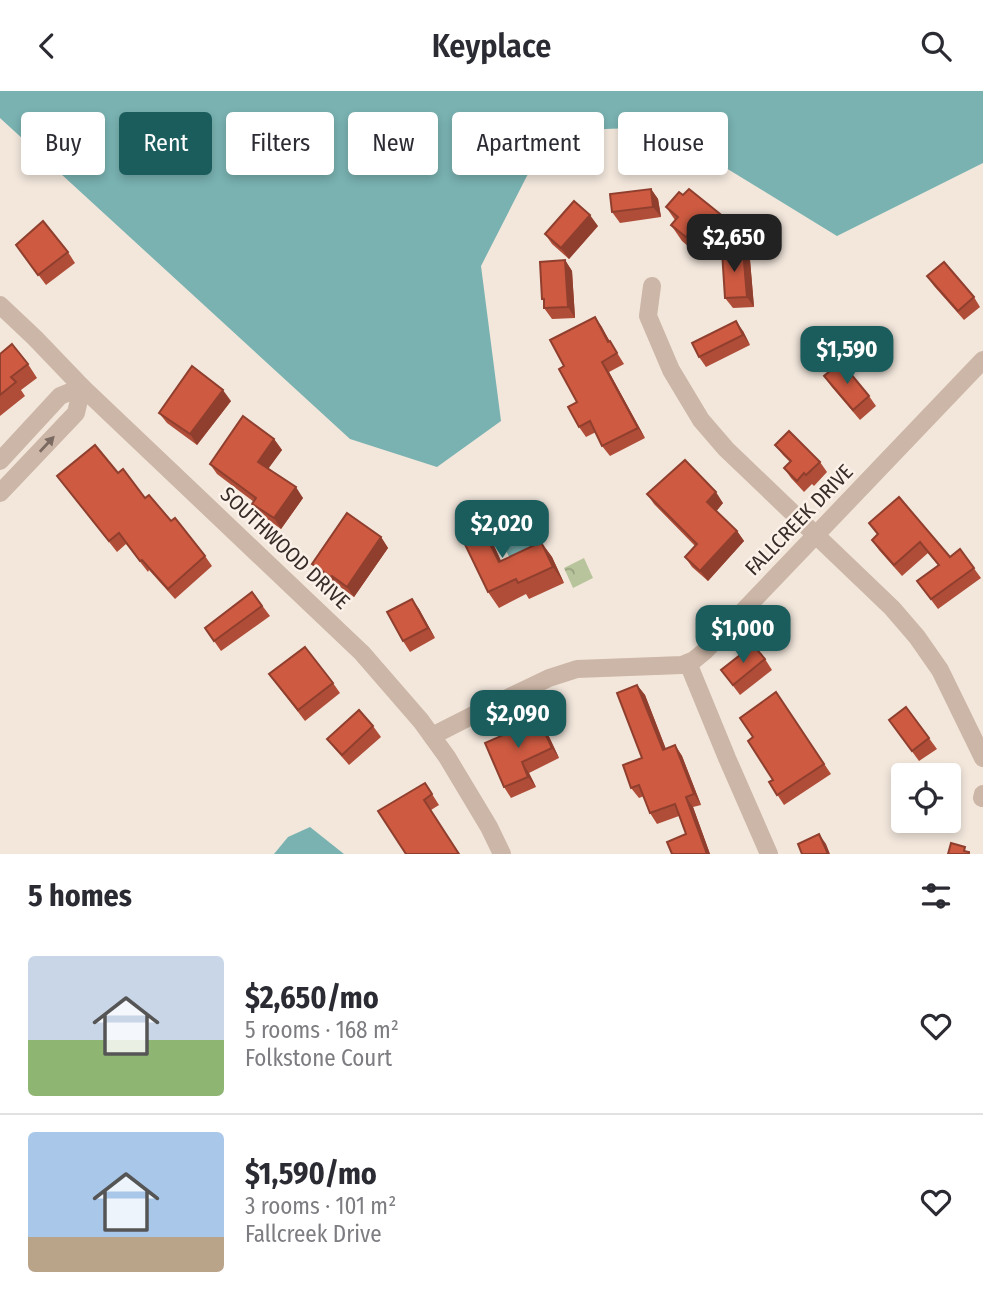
<!DOCTYPE html>
<html lang="en">
<head>
<meta charset="utf-8">
<style>
	body { margin:0; font-family:"Fira Sans Condensed",sans-serif; background:#f2f2f3; color:#2b2b33; height:100vh; display:flex; flex-direction:column; font-size:26px; white-space:nowrap }
	* { box-sizing:border-box; margin:0 }
	p { font-size:23px; color:#7c7c81 }
	.icon { flex:none; width:38px; height:38px; fill:none; stroke:currentColor; stroke-width:2; stroke-linecap:round; stroke-linejoin:round }
	.map { position:relative; height:763px; overflow:hidden }
	.side { display:flex; flex-direction:column; background:#fff; flex:1 }
	.side>* { flex:none }
	.hud { position:absolute; left:21px; top:21px; width:942px; height:63px; display:flex; gap:14px }
	.tools { position:absolute; left:891px; top:672px; display:grid; gap:14px }
	.tools a { display:grid; place-items:center; width:70px; height:70px; border-radius:7px; background:#fff; box-shadow:0 4px 10px #0003; font-size:35px }
	.price { position:absolute; translate:-50% -60px; padding:0 16px; border-radius:14px; background:#1b5c5d; color:#fff; font-size:23px; line-height:46px; filter:drop-shadow(0 2px 4px #0008) }
	.price::after { content:''; position:absolute; left:50%; top:42px; width:21px; height:16px; margin-left:-10px; background:inherit; clip-path:polygon(0 0,100% 0,50% 100%) }
	.price.current { background:#222; color:#fff }
	ul { padding:0; list-style:none }
	li { display:flex; align-items:center; gap:21px; height:175px; padding:0 28px }
	li+li { border-top:2px solid #e1e1e2 }
	li span { display:grid; place-items:center; flex:none; width:196px; height:140px; border-radius:7px; color:#555 }
	li>.icon { margin-inline-start:auto }
	span .icon { width:84px; height:84px; fill:#fffc; stroke-width:1 }
	li b { font-size:30px }
	h2 { display:flex; justify-content:space-between; align-items:center; height:84px; padding:0 28px; font-size:30px }
	.pill { padding:0 24px; border-radius:7px; background:#fff; box-shadow:0 4px 10px #0003; font-size:24px; line-height:63px }
	.pill.current { background:#1b5c5d; color:#fff }
	header { display:flex; justify-content:space-between; align-items:center; height:91px; padding:0 28px; background:#fff; font-size:32px; font-weight:600 }
	.map>svg:first-child { display:block }
</style>
</head>
<body>
<header><svg class="icon" aria-label="back" viewBox="0 0 24 24"><path d="M15 5l-7 7 7 7"/></svg>Keyplace<svg class="icon" aria-label="search" viewBox="0 0 24 24"><circle cx="10" cy="10" r="6"/><path d="M15 15l6 6"/></svg></header>
<div class="map">
<svg width="983" height="763" viewBox="0 0 983 763">
	<defs>
		<pattern id="park-crowns" width="20" height="18" patternUnits="userSpaceOnUse" patternTransform="scale(1.75)"><rect width="20" height="18" fill="#b8c49b"/><path d="M2 6a3 3 0 1 1 6 0M12 15a3 3 0 1 1 6 0" fill="none" stroke="#979f7e"/></pattern>
	</defs>
	<rect width="100%" height="100%" fill="#f3e7dc"/>
	<path fill="url(#park-crowns)" d="M584,467L593,487L573,497L564,477Z"/>
	<g fill="#79b2b1">
		<path d="M0,0H983V72L837,145L659,36L579,39L530,79L481,175L501,330L437,376L350,348L0,27Z"/>
		<path d="M515,417L538,463L513,474L491,428Z"/>
		<path d="M310,736L344,763H274L288,746Z"/>
	</g>
	<g fill="none" stroke-linecap="round" stroke-linejoin="round">
		<g stroke="#ccb6a7" stroke-width="18">
			<path d="M652,195L648,225L671,279L701,329L726,358L892,517L917,546L940,579L983,667"/>
			<path d="M0,214L35,247L82,296L362,562L421,630L447,666L489,736L502,763"/>
			<path d="M0,370L60,305L82,296"/>
			<path d="M0,402L76,322L82,296"/>
			<path d="M688,572L727,667L769,763"/>
			<path d="M432,645L495,613L549,587L577,578L682,574L694,569L705,560L983,269"/>
			<path d="M982,707L983,703"/>
		</g>
	</g>
	<g fill="#b04d38">
		<path d="M651,98L658,108L661,126L620,132L612,121Z"/>
		<path d="M683,104L725,127L735,143L718,164L704,152L696,162L682,150L671,134L675,129L666,116Z"/>
		<path d="M598,135L569,168L552,153L545,143Z"/>
		<path d="M16,154L68,161L75,172L46,194Z"/>
		<path d="M743,159L750,169L754,216L733,217L725,207Z"/>
		<path d="M565,169L572,180L575,227L552,228L544,217V211L542,208Z"/>
		<path d="M927,185L974,206L980,216L964,229L934,195Z"/>
		<path d="M595,226L624,273L609,281L645,347L610,365L602,355L596,341L586,346L579,336L577,311L564,275Z"/>
		<path d="M743,240L750,254L706,276L699,266Z"/>
		<path d="M0,263L28,273L37,287L21,299L25,305L0,325Z"/>
		<path d="M824,285L869,305L876,315L860,329L831,295Z"/>
		<path d="M231,310L197,354L167,332L159,322Z"/>
		<path d="M274,348L282,359L268,377L303,407L281,438L260,423L252,413L254,411L217,383L210,373Z"/>
		<path d="M775,354L820,371L827,381L814,395L812,393L804,401L791,387L784,377L790,371L783,364Z"/>
		<path d="M118,382L171,430L205,465L212,475L175,508L149,479L148,481L126,453L117,461L57,385Z"/>
		<path d="M647,403L723,412L716,420L737,440L744,450L708,490L692,476L685,466L695,455L654,413Z"/>
		<path d="M899,406L950,466L960,458L981,487L938,518L917,490L938,474L928,462L902,485L879,459L872,449L877,443L869,432Z"/>
		<path d="M489,444L501,470L541,451L552,466L564,492L529,508L526,503L499,517L488,501Z"/>
		<path d="M381,446L388,457L354,506L339,495L338,497L319,484L312,473Z"/>
		<path d="M252,501L270,525L221,560L205,537Z"/>
		<path d="M412,508L419,518L435,547L410,561L403,550Z"/>
		<path d="M765,568L772,579L740,604L721,579Z"/>
		<path d="M269,583L333,592L340,602L305,630Z"/>
		<path d="M637,594L645,604L666,658L675,654L682,665L701,714L693,716L710,763H672L686,743L679,725L657,733L650,722L644,705L639,707L631,697L642,667Z"/>
		<path d="M776,601L831,683L784,714L769,691L773,689L753,646Z"/>
		<path d="M906,616L937,658L919,670L889,629Z"/>
		<path d="M373,635L381,646L349,674L335,658L327,648Z"/>
		<path d="M544,635L559,667L529,682L536,696L511,707L504,696Z"/>
		<path d="M425,692L439,714L431,719L406,763Z"/>
	</g>
	<g fill="#903f2e">
		<path d="M651,98L658,108L661,126L653,116Z"/>
		<path d="M590,124L598,135L569,168L561,157Z"/>
		<path d="M725,127L735,143L718,164L707,149Z"/>
		<path d="M693,137L704,152L696,162L686,146Z"/>
		<path d="M743,159L750,169L754,216L747,206Z"/>
		<path d="M565,169L572,180L575,227L568,216Z"/>
		<path d="M595,226L602,236L615,261L608,251Z"/>
		<path d="M736,230L743,240L750,254L743,244Z"/>
		<path d="M602,271L609,281L645,347L638,337Z"/>
		<path d="M223,299L231,310L197,354L190,343Z"/>
		<path d="M274,348L282,359L266,381L258,371Z"/>
		<path d="M296,396L303,407L281,438L274,427Z"/>
		<path d="M716,401L723,412L715,422L707,411Z"/>
		<path d="M478,429L489,444L509,487L499,471Z"/>
		<path d="M737,440L744,450L708,490L700,480Z"/>
		<path d="M381,446L388,457L354,506L347,496Z"/>
		<path d="M541,451L552,466L564,492L553,476Z"/>
		<path d="M332,485L339,495L338,497L331,486Z"/>
		<path d="M412,508L419,518L435,547L428,537Z"/>
		<path d="M637,594L645,604L670,669L663,659Z"/>
		<path d="M537,625L544,635L559,667L552,657Z"/>
		<path d="M675,654L682,665L701,714L694,703Z"/>
		<path d="M522,671L529,682L536,696L528,686Z"/>
		<path d="M686,706L693,716L710,763H707Z"/>
		<path d="M819,743L826,753L830,763H828Z"/>
	</g>
	<g fill="#cd5a41" stroke="#903f2e" stroke-width="2">
		<path d="M651,98L653,116L612,121L610,103Z"/>
		<path d="M689,98L725,127L707,149L693,137L686,146L671,134L678,126L666,116L679,101L683,104Z"/>
		<path d="M574,110L590,124L561,157L545,143Z"/>
		<path d="M43,130L68,161L38,184L16,154Z"/>
		<path d="M743,159L747,206L725,207L722,160Z"/>
		<path d="M565,169L568,216L544,217V208H542L540,171Z"/>
		<path d="M944,171L974,206L958,220L927,185Z"/>
		<path d="M595,226L608,251L610,250L617,262L602,271L638,337L602,355L590,330L579,336L568,316L577,311L559,278L564,275L550,249Z"/>
		<path d="M736,230L743,244L699,266L692,252Z"/>
		<path d="M12,253L28,273L11,286L16,291L0,304V263Z"/>
		<path d="M841,271L869,305L853,319L824,285Z"/>
		<path d="M192,275L223,299L190,343L159,322Z"/>
		<path d="M243,325L274,348L258,371L296,396L274,427L252,413L256,407L210,373Z"/>
		<path d="M789,340L820,371L806,384L804,382L797,390L784,377L791,370L775,354Z"/>
		<path d="M95,354L118,382L123,378L145,407L149,404L171,430L175,427L205,465L168,498L142,469L140,470L119,442L109,450L57,385Z"/>
		<path d="M685,369L716,401L707,411L737,440L700,480L685,466L697,453L647,403Z"/>
		<path d="M899,406L950,466L960,458L974,477L931,508L917,490L939,474L920,451L894,474L872,449L878,443L869,432Z"/>
		<path d="M347,422L381,446L347,496L332,485L331,486L312,473Z"/>
		<path d="M478,429L499,471L541,451L553,476L518,492L516,488L488,501L458,439Z"/>
		<path d="M252,501L262,515L214,550L205,537Z"/>
		<path d="M412,508L428,537L403,550L387,521Z"/>
		<path d="M753,554L765,568L733,594L721,579Z"/>
		<path d="M305,556L333,592L298,619L269,583Z"/>
		<path d="M637,594L663,659L675,654L694,703L686,706L707,763H672L667,751L686,743L675,713L650,722L639,694L631,697L623,674L642,667L617,602Z"/>
		<path d="M776,601L824,673L777,704L769,691L773,689L748,650L753,646L740,627Z"/>
		<path d="M906,616L929,647L912,660L889,629Z"/>
		<path d="M359,619L373,635L342,664L327,648Z"/>
		<path d="M537,625L552,657L522,671L528,686L504,696L485,652L519,637L518,634Z"/>
		<path d="M425,692L432,703L424,709L459,763H406L378,720Z"/>
		<path d="M819,743L828,763H802L798,753Z"/>
		<path d="M951,752L965,756L964,760L969,761V763H948Z"/>
	</g>
	<defs><path id="oneway-solid" d="M-6-.8H1V-3.2L6.5 0L1 3.2V.8H-6Z" transform="scale(1.75)"/></defs>
	<use fill="#7b6a61" href="#oneway-solid" transform="translate(47 353) rotate(-47)"/>
	<g text-anchor="middle" stroke-width="5" stroke-linejoin="round" paint-order="stroke">
		<g font-size="21" fill="#382c28" stroke="#fbf1e9">
			<text transform="translate(799 429) rotate(-46)" y="7">FALLCREEK DRIVE</text>
			<text transform="translate(285 457) rotate(43)" y="7">SOUTHWOOD DRIVE</text>
		</g>
	</g>
</svg>
<div class="tools">
<a><svg class="icon" aria-label="locate" viewBox="0 0 24 24"><circle cx="12" cy="12" r="6"/><path d="M12 2v4M12 18v4M2 12h4M18 12h4"/></svg></a>
</div>
<b class="price current" style="left:734px;top:183px">$2,650</b>
<b class="price" style="left:847px;top:295px">$1,590</b>
<b class="price" style="left:502px;top:469px">$2,020</b>
<b class="price" style="left:743px;top:574px">$1,000</b>
<b class="price" style="left:518px;top:659px">$2,090</b>
<div class="hud">
<a class="pill">Buy</a>
<a class="pill current">Rent</a>
<a class="pill">Filters</a>
<a class="pill">New</a>
<a class="pill">Apartment</a>
<a class="pill">House</a>
</div>
</div>
<section class="side">
<h2>5 homes<svg class="icon" aria-label="filters" viewBox="0 0 24 24"><path d="M4 7h16M4 17h16"/><circle cx="9" cy="7" r="2"/><circle cx="15" cy="17" r="2"/></svg></h2>
<ul>
<li><span style="background:linear-gradient(#c9d6e8 60%,#8fb573 0)"><svg class="icon" aria-label="home" viewBox="0 0 24 24"><path d="M3 11l9-7 9 7M6 9v11h12V9"/></svg></span><div><b>$2,650/mo</b><p>5 rooms · 168 m²</p><p>Folkstone Court</p></div><svg class="icon" aria-label="heart" viewBox="0 0 24 24"><path d="M12 20l-8-8c-3-5 5-10 8-4 3-6 11-1 8 4z"/></svg></li>
<li><span style="background:linear-gradient(#a9c7e8 75%,#b9a48a 0)"><svg class="icon" aria-label="home" viewBox="0 0 24 24"><path d="M3 11l9-7 9 7M6 9v11h12V9"/></svg></span><div><b>$1,590/mo</b><p>3 rooms · 101 m²</p><p>Fallcreek Drive</p></div><svg class="icon" aria-label="heart" viewBox="0 0 24 24"><path d="M12 20l-8-8c-3-5 5-10 8-4 3-6 11-1 8 4z"/></svg></li>
</ul>
</section>
</body>
</html>
